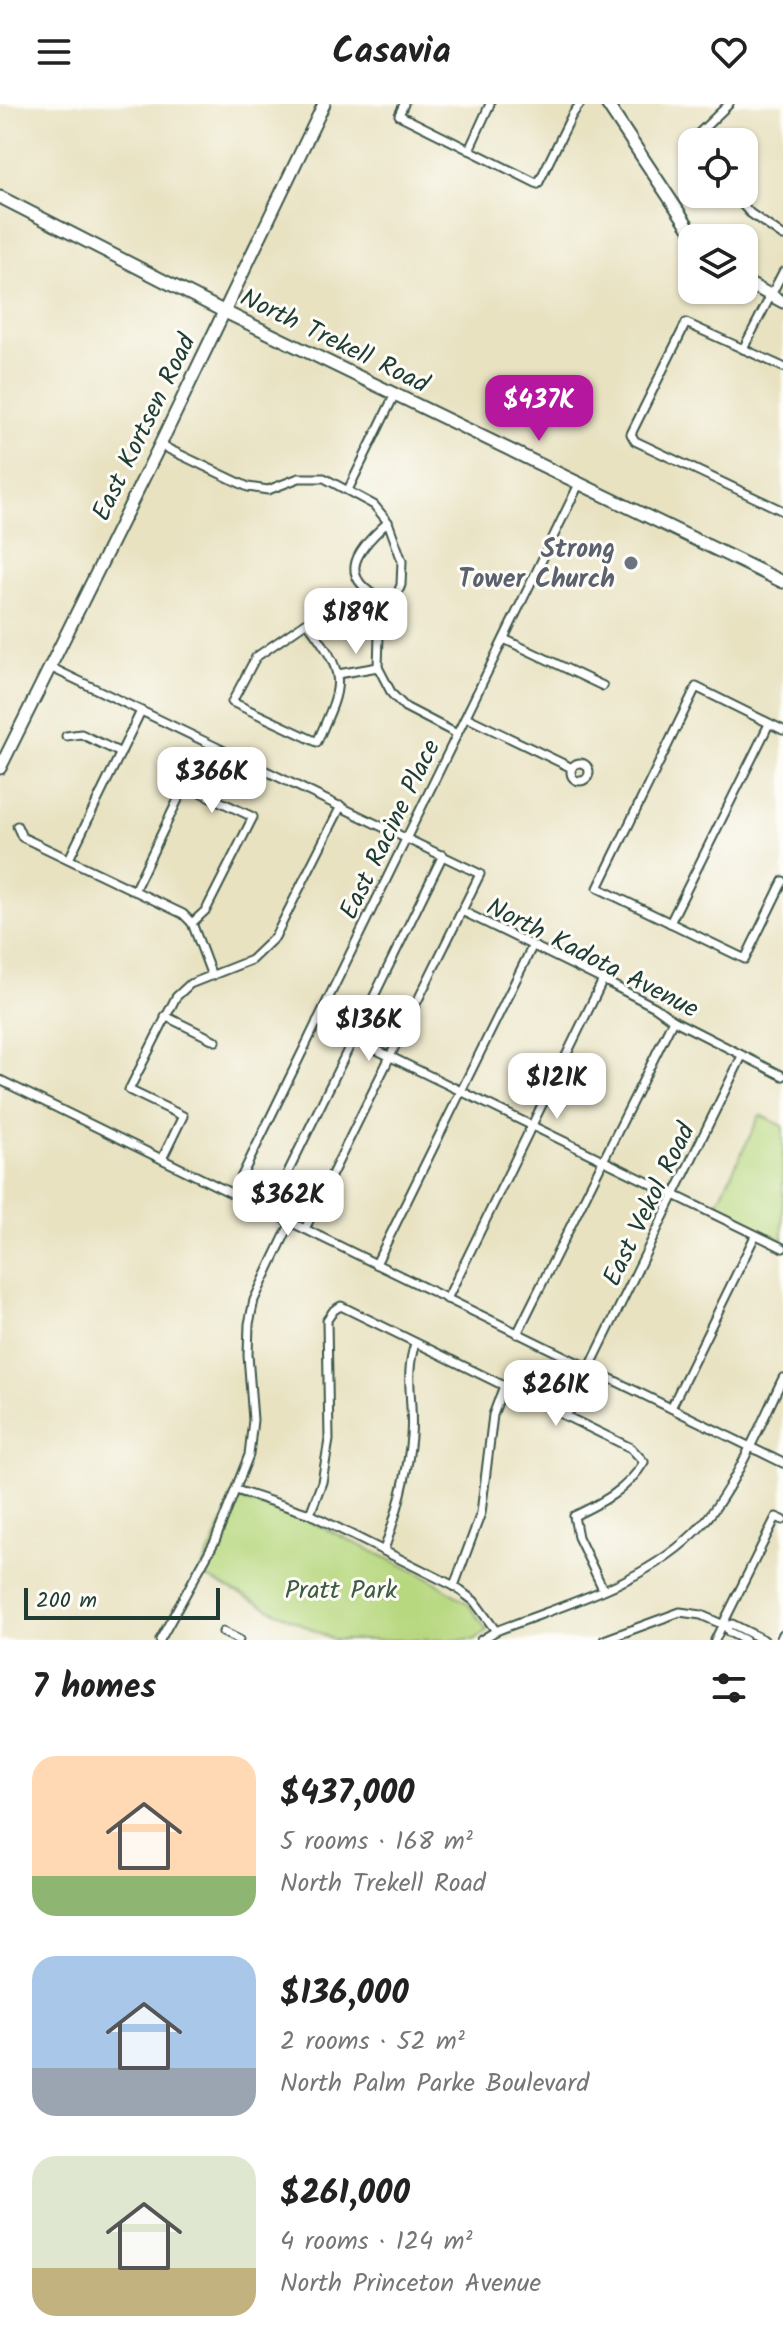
<!DOCTYPE html>
<html lang="en">
<head>
<meta charset="utf-8">
<style>
	body { margin:0; font-family:Kalam,sans-serif; background:#f2f2f2; color:#222; height:100vh; display:flex; flex-direction:column; font-size:30px; white-space:nowrap }
	* { box-sizing:border-box; margin:0 }
	p { font-size:26px; color:#767676 }
	.icon { flex:none; width:44px; height:44px; fill:none; stroke:currentColor; stroke-width:2; stroke-linecap:round; stroke-linejoin:round }
	.map { position:relative; height:1536px; overflow:hidden }
	.details { display:flex; flex-direction:column; background:#fff; flex:1 }
	.details>* { flex:none }
	.tools { position:absolute; left:678px; top:24px; display:grid; gap:16px }
	.tools a { display:grid; place-items:center; width:80px; height:80px; border-radius:16px; background:#fff; box-shadow:0 2px 6px #0004; font-size:40px }
	.scale { position:absolute; left:24px; bottom:20px; width:196px; box-sizing:border-box; padding-left:8px; border:4px solid #1f3d34; border-top:0; font-size:22px; line-height:28px; white-space:nowrap; color:#1f3d34; -webkit-text-stroke:6px #fdfcf7; paint-order:stroke }
	.price { position:absolute; translate:-50% -68px; padding:0 18px; border-radius:16px; background:#fff; color:#222; font-size:26px; line-height:52px; filter:drop-shadow(0 2px 4px #0008) }
	.price::after { content:''; position:absolute; left:50%; top:48px; width:24px; height:18px; margin-left:-12px; background:inherit; clip-path:polygon(0 0,100% 0,50% 100%) }
	.price.selected { background:#b5179e; color:#fff }
	ul { padding:0; list-style:none }
	li { display:flex; align-items:center; gap:24px; height:200px; padding:0 32px }
	li span { display:grid; place-items:center; flex:none; width:224px; height:160px; border-radius:24px; color:#555 }
	li>.icon { margin-inline-start:auto }
	span .icon { width:96px; height:96px; fill:#fffc; stroke-width:1 }
	li b { font-size:34px }
	h2 { display:flex; justify-content:space-between; align-items:center; height:96px; padding:0 32px; font-size:34px }
	header { display:flex; justify-content:space-between; align-items:center; height:104px; padding:0 32px; background:#fff; font-size:36px; font-weight:600 }
	.map>svg:first-child { display:block }
</style>
</head>
<body>
<header><svg class="icon" aria-label="menu" viewBox="0 0 24 24"><path d="M4 6h16M4 12h16M4 18h16"/></svg>Casavia<svg class="icon" aria-label="heart" viewBox="0 0 24 24"><path d="M12 20l-8-8c-3-5 5-10 8-4 3-6 11-1 8 4z"/></svg></header>
<div class="map">
<svg width="783" height="1536" viewBox="0 0 783 1536">
	<rect width="100%" height="100%" fill="#fdfcf7"/>
	<filter id="ink" filterUnits="userSpaceOnUse"><feTurbulence type="fractalNoise" baseFrequency=".0125" numOctaves="2"/><feDisplacementMap in="SourceGraphic" scale="16" xChannelSelector="R" yChannelSelector="G"/><feConvolveMatrix kernelMatrix="1 2 1 2 8 2 1 2 1" color-interpolation-filters="sRGB"/></filter>
	<filter id="wash" filterUnits="userSpaceOnUse"><feTurbulence type="fractalNoise" baseFrequency=".006" numOctaves="4" result="noise"/><feDisplacementMap in="SourceGraphic" scale="32" xChannelSelector="R" yChannelSelector="G"/><feGaussianBlur stdDeviation="1.8" result="paint"/><feColorMatrix in="noise" values="0 0 0 0 0 0 0 0 0 0 0 0 0 0 0 0 0 1.4 0 .05"/><feComposite in="paint" operator="in"/></filter>
	<g filter="url(#wash)">
		<rect width="100%" height="100%" fill="#e8e2c1"/>
		<g fill="#b8d880" stroke="#6c8a5a" stroke-width="2">
			<path d="M760,1011L783,1022V1137L715,1104Z"/>
			<path d="M235,1394L309,1417L429,1474L468,1500L487,1526L475,1536H334L199,1470Z"/>
		</g>
	</g>
	<g filter="url(#ink)">
		<g fill="none" stroke-linecap="round" stroke-linejoin="round">
			<g stroke="#3d5649" stroke-width="11">
				<g id="street">
					<path d="M404,0L399,11L538,80L572,11L580,0"/>
					<path d="M701,38L697,31L729,0"/>
					<path d="M469,46L490,0"/>
					<path d="M733,90L750,109L783,132"/>
					<path d="M743,245L783,168"/>
					<path d="M783,263L686,219L631,330L635,337L783,407"/>
					<path d="M160,341L248,383L268,386L299,374H324L374,401L388,418L402,457L401,481L379,533L378,563L392,590L405,603L457,630"/>
					<path d="M348,386L395,290"/>
					<path d="M388,418C350,452 336,476 393,501"/>
					<path d="M307,518C348,573 344,578 317,638L232,598L256,553Z"/>
					<path d="M504,535L603,582"/>
					<path d="M50,563L480,770L305,1125"/>
					<path d="M338,570L378,563"/>
					<path d="M466,613L572,664"/>
					<path d="M783,626L696,583L598,784L745,855L783,777"/>
					<path d="M66,632L81,630L121,649"/>
					<circle cx="580" cy="668" r="9"/>
					<path d="M17,722L22,733L183,810L192,819L212,872"/>
					<path d="M69,755L141,607"/>
					<path d="M134,787L185,681L253,713L206,806L192,819"/>
					<path d="M462,807L603,876L655,903L673,916L783,972"/>
					<path d="M670,819L769,620"/>
					<path d="M165,912L216,937"/>
					<path d="M317,917L783,1144"/>
					<path d="M0,976L783,1359"/>
					<path d="M162,1055L183,1012L129,986L176,893L190,880L251,856L275,833L341,702"/>
					<path d="M233,1090L580,378"/>
					<path d="M269,1107L443,751"/>
					<path d="M376,1160L532,843"/>
					<path d="M447,1195L603,876"/>
					<path d="M517,1230L673,916"/>
					<path d="M589,1265C576,1272 565,1297 564,1311C578,1302 589,1282 589,1265L742,952"/>
					<path d="M671,1304L755,1132"/>
					<path d="M236,1386L310,1410L454,1482L474,1497L496,1527"/>
					<path d="M310,1410L322,1378L329,1336L327,1216L334,1206L341,1202L631,1344L644,1358C627,1386 603,1398 574,1412L578,1433L603,1485"/>
					<path d="M384,1446C397,1409 408,1371 411,1332C414,1300 404,1271 415,1240"/>
					<path d="M454,1482L481,1409L493,1311L504,1282"/>
					<path d="M726,1522L729,1528L745,1536"/>
					<path d="M223,1528L239,1536"/>
					<path d="M160,1536L215,1437L249,1351L253,1316L248,1251L249,1220L254,1196L291,1118"/>
					<path d="M481,1536L496,1527C565,1500 648,1479 700,1423C734,1386 761,1319 783,1274"/>
					<path d="M604,1536L680,1508L701,1511L726,1522L732,1520L764,1536"/>
					<path d="M715,1536L776,1413L783,1416"/>
					<path d="M780,1536L783,1530"/>
				</g>
			</g>
			<g stroke="#3d5649" stroke-width="15">
				<g id="secondary">
					<path d="M607,0L696,134"/>
					<path d="M0,93L223,207L783,478"/>
					<path d="M744,177L783,198"/>
					<path d="M0,664L160,341L324,0"/>
				</g>
			</g>
			<use href="#street" stroke="#fff" stroke-width="7"/>
			<use href="#secondary" stroke="#fff" stroke-width="11"/>
		</g>
	</g>
	<circle fill="#6b7280" stroke="#fdfcf7" stroke-width="3" cx="631" cy="459" r="8"/>
	<g text-anchor="middle" stroke-width="6" stroke-linejoin="round" paint-order="stroke">
		<g font-size="26" fill="#1f3d34" stroke="#fdfcf7">
			<text transform="translate(335 236) rotate(26)" y="9">North Trekell Road</text>
			<text transform="translate(143 323) rotate(-64)" y="9">East Kortsen Road</text>
			<text transform="translate(389 725) rotate(-64)" y="9">East Racine Place</text>
			<text transform="translate(593 853) rotate(27)" y="9">North Kadota Avenue</text>
			<text transform="translate(648 1100) rotate(-64)" y="9">East Vekol Road</text>
		</g>
		<g font-size="26" font-weight="bold" fill="#5b616d" stroke="#fdfcf7" text-anchor="end">
			<text x="615" y="453">Strong<tspan x="615" dy="30">Tower Church</tspan></text>
		</g>
		<g font-size="26" fill="#3e5c43" stroke="#fdfcf7">
			<text x="341" y="1494">Pratt Park</text>
		</g>
	</g>
</svg>
<div class="tools">
<a><svg class="icon" aria-label="locate" viewBox="0 0 24 24"><circle cx="12" cy="12" r="6"/><path d="M12 2v4M12 18v4M2 12h4M18 12h4"/></svg></a>
<a><svg class="icon" aria-label="layers" viewBox="0 0 24 24"><path d="M12 4l9 5-9 5-9-5zM3 14l9 5 9-5"/></svg></a>
</div>
<div class="scale">200 m</div>
<b class="price selected" style="left:539px;top:339px">$437K</b>
<b class="price" style="left:356px;top:552px">$189K</b>
<b class="price" style="left:212px;top:711px">$366K</b>
<b class="price" style="left:369px;top:959px">$136K</b>
<b class="price" style="left:557px;top:1017px">$121K</b>
<b class="price" style="left:288px;top:1134px">$362K</b>
<b class="price" style="left:556px;top:1324px">$261K</b>
</div>
<section class="details">
<h2>7 homes<svg class="icon" aria-label="filters" viewBox="0 0 24 24"><path d="M4 7h16M4 17h16"/><circle cx="9" cy="7" r="2"/><circle cx="15" cy="17" r="2"/></svg></h2>
<ul>
<li><span style="background:linear-gradient(#ffd9b3 75%,#8fb573 0)"><svg class="icon" aria-label="home" viewBox="0 0 24 24"><path d="M3 11l9-7 9 7M6 9v11h12V9"/></svg></span><div><b>$437,000</b><p>5 rooms · 168 m²</p><p>North Trekell Road</p></div></li>
<li><span style="background:linear-gradient(#a9c7e8 70%,#9aa5b1 0)"><svg class="icon" aria-label="home" viewBox="0 0 24 24"><path d="M3 11l9-7 9 7M6 9v11h12V9"/></svg></span><div><b>$136,000</b><p>2 rooms · 52 m²</p><p>North Palm Parke Boulevard</p></div></li>
<li><span style="background:linear-gradient(#dfe7d0 70%,#c2b280 0)"><svg class="icon" aria-label="home" viewBox="0 0 24 24"><path d="M3 11l9-7 9 7M6 9v11h12V9"/></svg></span><div><b>$261,000</b><p>4 rooms · 124 m²</p><p>North Princeton Avenue</p></div></li>
</ul>
</section>
</body>
</html>
